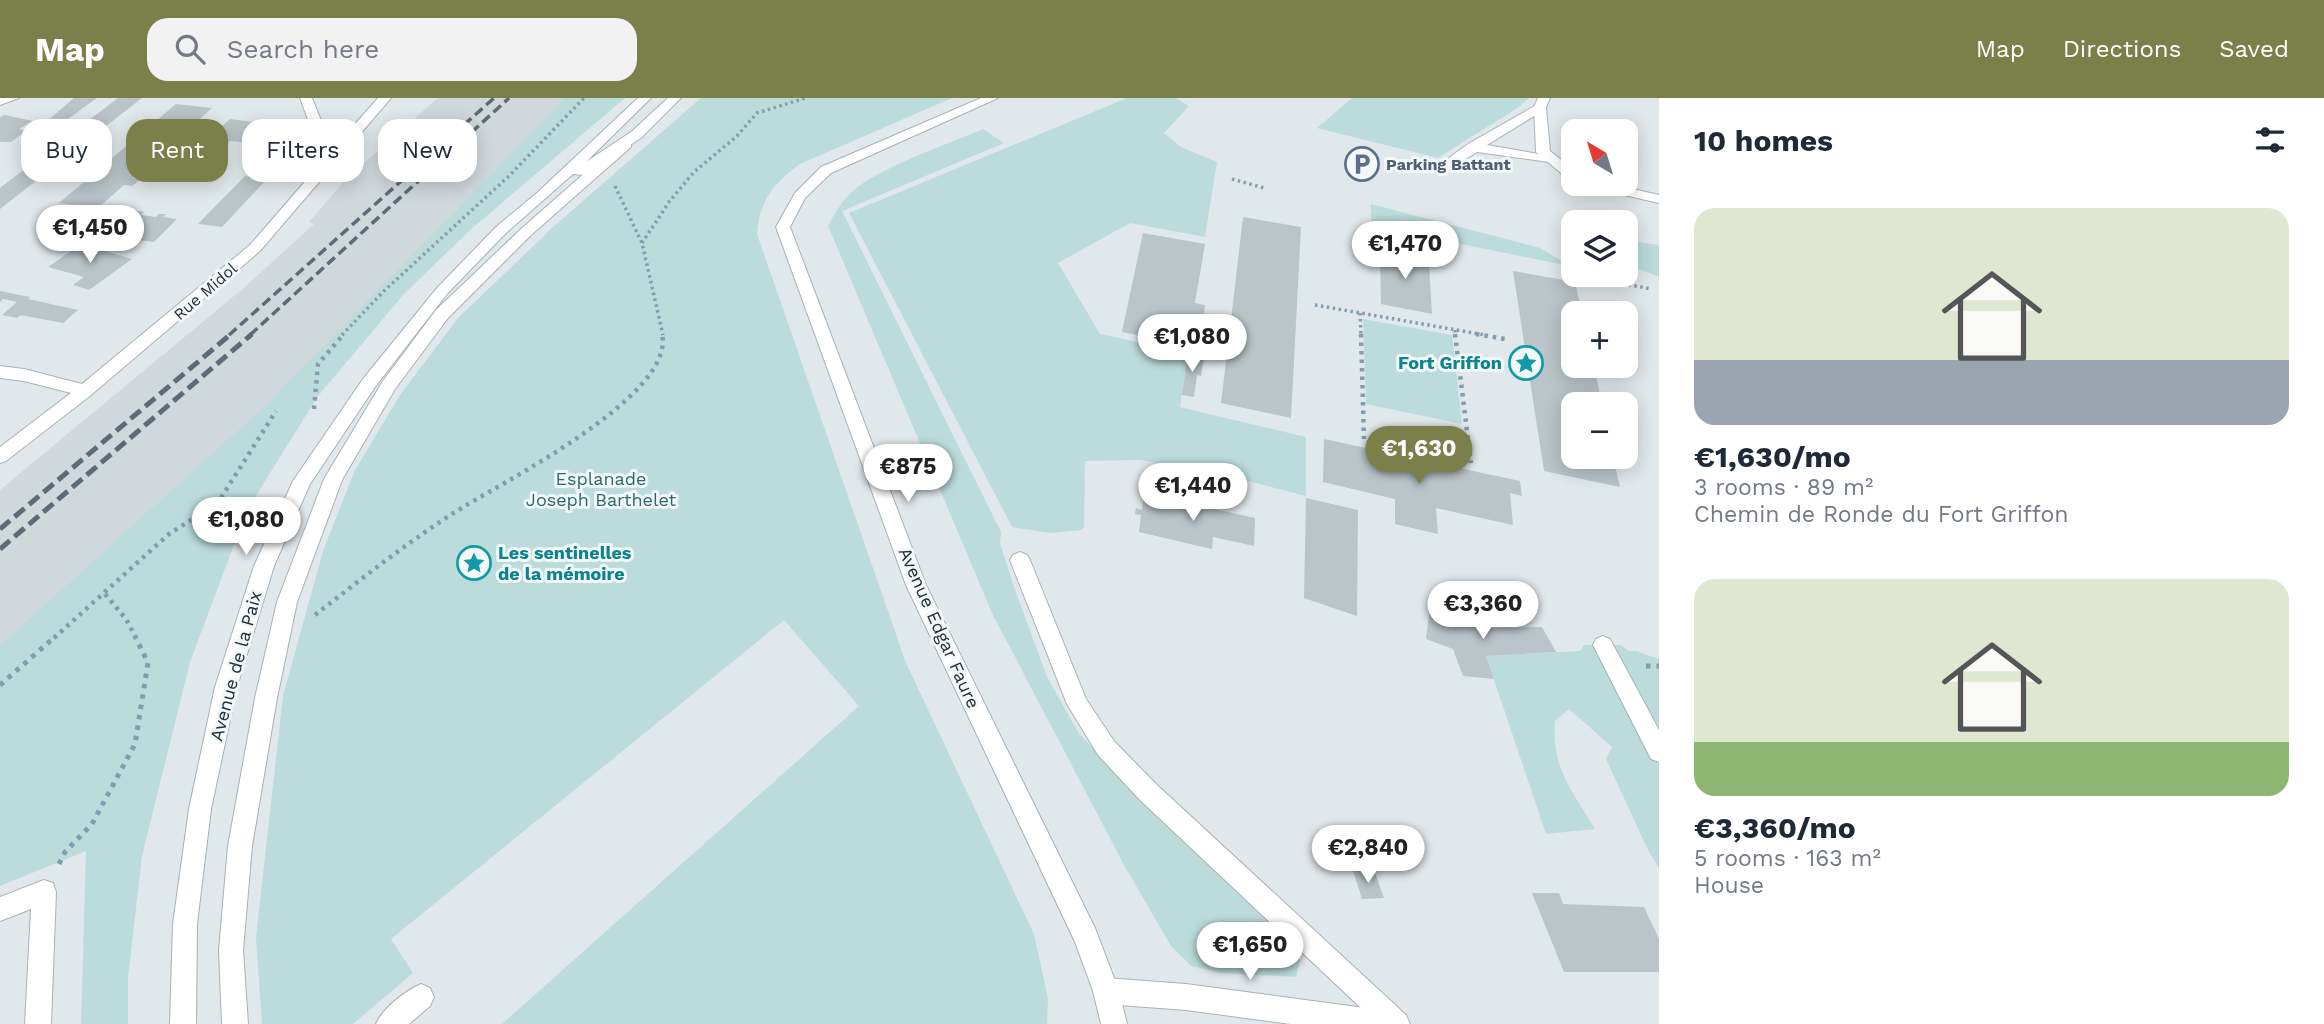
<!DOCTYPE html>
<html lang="en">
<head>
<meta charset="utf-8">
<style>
	body { margin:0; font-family:"Work Sans",sans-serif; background:#f2f2f3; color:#1f2937; height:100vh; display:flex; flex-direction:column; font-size:26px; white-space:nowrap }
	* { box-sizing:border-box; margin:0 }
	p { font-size:23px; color:#747a83 }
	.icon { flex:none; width:38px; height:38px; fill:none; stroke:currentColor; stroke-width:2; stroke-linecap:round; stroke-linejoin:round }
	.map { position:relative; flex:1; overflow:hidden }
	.sheet { display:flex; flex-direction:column; background:#fff; width:665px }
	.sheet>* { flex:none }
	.hud { position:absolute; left:21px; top:21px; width:665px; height:63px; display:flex; gap:14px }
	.needle { width:46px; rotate:322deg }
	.buttons { position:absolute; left:1561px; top:21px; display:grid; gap:14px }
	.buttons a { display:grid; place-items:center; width:77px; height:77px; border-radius:14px; background:#fff; box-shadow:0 4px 18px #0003; font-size:35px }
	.price { position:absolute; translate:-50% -60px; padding:0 16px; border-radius:24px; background:#fff; color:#222; font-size:23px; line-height:46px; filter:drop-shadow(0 2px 4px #0008) }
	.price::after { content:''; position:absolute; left:50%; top:42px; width:21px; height:16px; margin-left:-10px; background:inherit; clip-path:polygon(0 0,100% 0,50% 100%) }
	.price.selected { background:#7b7f49; color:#fff }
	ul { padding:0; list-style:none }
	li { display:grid; align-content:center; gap:14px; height:371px; padding:0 35px }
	li span { display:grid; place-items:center; height:217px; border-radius:21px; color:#555 }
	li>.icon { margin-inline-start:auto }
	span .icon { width:126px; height:126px; fill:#fffc; stroke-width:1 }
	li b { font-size:30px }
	h2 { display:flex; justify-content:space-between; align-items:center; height:84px; padding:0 35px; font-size:30px }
	.tag { padding:0 24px; border-radius:21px; background:#fff; box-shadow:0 4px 18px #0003; font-size:24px; line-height:63px }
	.tag.selected { background:#7b7f49; color:#fff }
	header { display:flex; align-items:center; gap:42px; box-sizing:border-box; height:98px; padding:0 35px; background:#7b7f49; color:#fff }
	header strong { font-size:33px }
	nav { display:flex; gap:38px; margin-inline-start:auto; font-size:24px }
	.search { width:490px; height:63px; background:#f2f2f3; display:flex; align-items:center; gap:18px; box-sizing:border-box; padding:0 24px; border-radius:21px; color:#747a83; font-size:26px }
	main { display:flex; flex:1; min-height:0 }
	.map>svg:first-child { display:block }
</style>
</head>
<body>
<header>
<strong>Map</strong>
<div class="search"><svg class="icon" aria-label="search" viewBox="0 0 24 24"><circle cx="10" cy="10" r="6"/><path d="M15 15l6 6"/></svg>Search here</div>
<nav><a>Map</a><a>Directions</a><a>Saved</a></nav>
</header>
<main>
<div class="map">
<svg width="1659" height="926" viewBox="0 0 1659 926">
	<rect width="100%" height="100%" fill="#e1e8eb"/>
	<path fill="#d0d8db" d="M438,0H565L263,311L0,547V392L246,188L314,126L309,124L347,80Z"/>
	<g fill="#bbdcdb">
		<path d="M565,0H625L470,132L404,196L318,298L247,412L190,564L142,758L128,880V926H81L86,753L0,788V547L263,310Z"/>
		<path d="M701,0H952L800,66C774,85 759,103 757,136L906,565L1034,836L1048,901L1047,926H502L859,608L784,522L391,841L413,875L353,926H262L256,839L283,598L323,453L355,372L400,297L458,220L552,130Z"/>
		<path d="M1127,0H1176L1189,8L1164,35L1181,49L1217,64L1205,139L1130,125L1058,165L1100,236L1188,255L1180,309L1306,339V398L1205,372L1139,362L1085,363L1084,429L1081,432L1050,435L1012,429L849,115Z"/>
		<path d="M1352,0H1529L1519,9L1438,60L1317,30Z"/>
		<path d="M983,31L1004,45L842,113L1001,434L1000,445L1013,486L1047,579L1078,634L1119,679L1280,835L1300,862L1296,879L1221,875L1191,868L1171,848L1124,767L993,517L828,128C835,115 842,102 854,92C881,69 948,46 983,31Z"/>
		<path d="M1371,106L1540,150L1570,168L1371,128Z"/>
		<path d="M1626,142L1659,147V179L1626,166Z"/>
		<path d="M1363,221L1452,237L1462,326L1366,306Z"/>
		<path d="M1584,547H1621L1629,553H1636L1659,561V770L1649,754L1606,661L1612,649L1569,611L1555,623C1551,670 1572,692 1595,731L1546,736L1486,558L1580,553Z"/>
	</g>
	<g fill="#bac4c9">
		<path d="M74,0H97L61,26L47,23Z"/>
		<path d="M118,0H142L0,111V90Z"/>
		<path d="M176,6L212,10L190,30L198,31L191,37L183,36L132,80L141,81L132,88L124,87L98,110L59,105Z"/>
		<path d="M5,17L33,23L19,31L26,33L11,44H0V19Z"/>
		<path d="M230,21L262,25L242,44L230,43L224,48L214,47L196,62L185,61Z"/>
		<path d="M245,78L266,82L222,129L198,126Z"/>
		<path d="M128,111L144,114L141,117L156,119L158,116H166L163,119L177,121L154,144L119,140L115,142L102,141L116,127L111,126Z"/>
		<path d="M1243,119L1301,129L1291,320L1221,305L1230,231L1201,225L1200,229L1192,227L1189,248L1122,234L1143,135L1205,146L1195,205L1205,207L1204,217L1231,222Z"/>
		<path d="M81,146L132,161L89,192L73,187L84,179L48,169Z"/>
		<path d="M1392,151L1417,155L1429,166L1432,216L1381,206L1380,157Z"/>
		<path d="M1513,173L1575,184L1582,215H1573V268H1594L1602,306H1573V359H1613L1620,389L1544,373Z"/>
		<path d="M0,193L30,199L28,201L78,212L63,225L21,217L17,220L2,217L17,204L3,201L0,204Z"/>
		<path d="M1188,255L1204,258L1201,278L1197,277L1194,299L1182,297Z"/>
		<path d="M1324,341L1520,383L1522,398L1510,395L1513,427L1436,410L1438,436L1395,426V401L1323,384Z"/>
		<path d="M1144,396L1255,420L1254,448L1213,439L1212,451L1139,434L1141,417L1135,416L1136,410L1142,412Z"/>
		<path d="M1306,400L1358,412L1357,518L1304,500Z"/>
		<path d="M1430,509L1487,526L1486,530L1542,529L1556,554L1486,558L1494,581L1463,578L1453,551L1426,541Z"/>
		<path d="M1374,772L1384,800L1362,801L1353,773Z"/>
		<path d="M1532,795H1559L1563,806L1644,809L1659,841V874H1564Z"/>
	</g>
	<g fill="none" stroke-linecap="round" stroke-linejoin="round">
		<g stroke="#a8b1b6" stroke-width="2">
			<g id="service">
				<path d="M1540,5L1546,9L1544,12L1487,47L1556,59V65L1477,54L1450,71L1445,72L1438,68L1468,46Z"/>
				<path d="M626,42L631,43V49L531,137L448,220L395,291L342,382L297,504L277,600L252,748L243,852L248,926H222L219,852L228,748L255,600L277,504L324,381L383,283L436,212L521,131L621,43Z"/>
				<path d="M1020,454L1027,457L1030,462L1086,601L1114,643L1156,686L1406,917L1410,926H1378L1140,702L1098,657L1067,606L1010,462L1013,457Z"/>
				<path d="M1603,538L1610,541L1659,632V664L1651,661L1593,547L1596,541Z"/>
				<path d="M44,782L53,785L56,794L51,926H25L31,811L0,823V799Z"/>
				<path d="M421,886L430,890L434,899L430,908L409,926H376C383,910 405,893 421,886Z"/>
			</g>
		</g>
		<g stroke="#a8b1b6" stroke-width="2">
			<g id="minor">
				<path d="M0,0H19L0,7Z"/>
				<path d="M300,0H312L330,45L335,49L378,0H391L260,153L91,297L6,363L0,365V349L71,295L24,283L0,280V268L24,271L82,286L250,147L328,57L317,46Z"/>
				<path d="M1538,0H1550L1546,9L1550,53L1573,71V82L1568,81L1536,54L1534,9Z"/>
				<path d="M1587,86H1611L1659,97V105L1589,89Z"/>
				<path d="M1106,880L1186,886L1387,913L1396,917L1400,926H1291L1186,912L1106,906L1097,902L1093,893L1097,884Z"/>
			</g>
		</g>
		<g stroke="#a3b1b9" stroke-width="2">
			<g id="secondary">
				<path d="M638,0H651L586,64L631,34L668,0H681L641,40L584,77L573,76L506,135L447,196L375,289L310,386L274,468L237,589L211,711L197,826L196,926H170L173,826L189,711L215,589L254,468L293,383L363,281L437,190L496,129L538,94Z"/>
				<path d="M981,0H998L831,75L805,100L790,129L926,487L1095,830L1119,893L1127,926H1101L1093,893L1075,844L906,487L776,129L795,95L821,69Z"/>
			</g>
		</g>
		<g stroke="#839cae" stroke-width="3.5" stroke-dasharray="2.5 3.5" stroke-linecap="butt">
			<path d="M1232,81L1264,90"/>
			<path d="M615,88L642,145L663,237"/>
			<path d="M642,145L669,104L694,74L736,39L757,15L806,0"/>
			<path d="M1596,177L1597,181L1652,191"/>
			<path d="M1315,207L1485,237"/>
			<path d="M1360,215L1361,237"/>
			<path d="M1455,232L1456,237"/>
			<path d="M342,237L384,193L510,77L584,0"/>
		</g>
		<g stroke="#839cae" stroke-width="4.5" stroke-dasharray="3.5 5" stroke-linecap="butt">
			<path d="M1361,236L1364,341"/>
			<path d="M1455,236L1471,365"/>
			<path d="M1476,236L1505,241"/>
			<path d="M314,311L318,266L344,236"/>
			<path d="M212,414L276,313"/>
			<path d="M105,496L126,521L136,540"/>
			<path d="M315,517C360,482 404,447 452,416C498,386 676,299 662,236"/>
			<path d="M54,540L169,436L191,422L212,414L247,412"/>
		</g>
		<g stroke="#839cae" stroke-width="5" stroke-dasharray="4.5 6" stroke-linecap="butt">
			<path d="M1646,568H1659"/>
			<path d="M0,587L56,538"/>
			<path d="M59,766L65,754L92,726L135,646L148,565L135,538"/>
		</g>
		<use href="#service" fill="#fff" fill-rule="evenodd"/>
		<use href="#minor" fill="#fff" fill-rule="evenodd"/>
		<use href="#secondary" fill="#fff" fill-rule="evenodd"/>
		<g stroke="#5d6b77" stroke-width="3.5" stroke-dasharray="10 5" stroke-linecap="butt">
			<path d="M229,237L494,0"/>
			<path d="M250,237L509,0"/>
		</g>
		<g stroke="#5d6b77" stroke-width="5" stroke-dasharray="13 6" stroke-linecap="butt">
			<path d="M0,431L231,236"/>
			<path d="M0,451L252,236"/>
		</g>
	</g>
	<defs>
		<g id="parking-ring" transform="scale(1.75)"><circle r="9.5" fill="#f2f7f8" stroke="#5c6f8a" stroke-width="1.5"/><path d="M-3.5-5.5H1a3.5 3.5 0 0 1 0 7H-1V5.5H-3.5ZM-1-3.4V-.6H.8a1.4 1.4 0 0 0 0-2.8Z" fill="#5c6f8a"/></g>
		<g id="sight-ring" transform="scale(1.75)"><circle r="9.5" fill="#f2f7f8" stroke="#0f9aa8" stroke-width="1.5"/><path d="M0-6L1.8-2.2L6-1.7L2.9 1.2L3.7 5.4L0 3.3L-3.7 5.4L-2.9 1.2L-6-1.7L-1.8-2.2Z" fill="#0f9aa8"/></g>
	</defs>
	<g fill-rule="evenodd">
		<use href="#parking-ring" x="1362" y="66"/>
		<use href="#sight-ring" x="1526" y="265"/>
		<use href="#sight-ring" x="474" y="465"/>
	</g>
	<g text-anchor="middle" stroke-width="6" stroke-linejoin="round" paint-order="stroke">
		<g font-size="16" font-weight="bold" fill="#4e5e75" stroke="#f2f7f8" text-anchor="start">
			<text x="1386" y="72">Parking Battant</text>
		</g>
		<g font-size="16" fill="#22303b" stroke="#f2f7f8">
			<text transform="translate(205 193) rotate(-41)" y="6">Rue Midol</text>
		</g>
		<g font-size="18" font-weight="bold" fill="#0d838f" stroke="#f2f7f8" text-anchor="end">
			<text x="1502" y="271">Fort Griffon</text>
			<text x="498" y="461" text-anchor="start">Les sentinelles<tspan x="498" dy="21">de la mémoire</tspan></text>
		</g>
		<g font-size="18" fill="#2e6970" stroke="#f2f7f8">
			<text x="601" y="387">Esplanade<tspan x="601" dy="21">Joseph Barthelet</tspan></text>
		</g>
		<g font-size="18" fill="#22303b" stroke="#f2f7f8">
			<text transform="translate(939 530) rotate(66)" y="6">Avenue Edgar Faure</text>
			<text transform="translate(236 568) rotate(-75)" y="6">Avenue de la Paix</text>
		</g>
	</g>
</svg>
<div class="buttons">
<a><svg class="needle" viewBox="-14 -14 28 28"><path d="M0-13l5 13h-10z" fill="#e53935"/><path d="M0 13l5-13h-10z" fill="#747a83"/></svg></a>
<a><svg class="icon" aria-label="layers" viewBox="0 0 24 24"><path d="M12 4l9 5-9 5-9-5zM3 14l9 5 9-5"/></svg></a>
<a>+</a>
<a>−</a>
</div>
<b class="price" style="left:90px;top:167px">€1,450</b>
<b class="price" style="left:1405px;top:183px">€1,470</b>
<b class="price" style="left:1192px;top:276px">€1,080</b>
<b class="price selected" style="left:1419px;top:388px">€1,630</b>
<b class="price" style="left:908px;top:406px">€875</b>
<b class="price" style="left:1193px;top:425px">€1,440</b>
<b class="price" style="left:246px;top:459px">€1,080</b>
<b class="price" style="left:1483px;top:543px">€3,360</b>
<b class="price" style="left:1368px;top:787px">€2,840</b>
<b class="price" style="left:1250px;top:884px">€1,650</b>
<div class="hud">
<a class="tag">Buy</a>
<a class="tag selected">Rent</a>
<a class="tag">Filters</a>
<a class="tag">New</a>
</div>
</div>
<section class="sheet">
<h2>10 homes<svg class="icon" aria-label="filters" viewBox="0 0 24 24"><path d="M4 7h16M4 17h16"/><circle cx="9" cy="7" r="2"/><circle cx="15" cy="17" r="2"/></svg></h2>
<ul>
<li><span style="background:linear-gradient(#dfe7d0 70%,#9aa5b1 0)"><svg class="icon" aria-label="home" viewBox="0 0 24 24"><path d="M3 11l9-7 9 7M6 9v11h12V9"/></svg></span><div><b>€1,630/mo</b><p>3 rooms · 89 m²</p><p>Chemin de Ronde du Fort Griffon</p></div></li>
<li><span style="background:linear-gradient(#dfe7d0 75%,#8fb573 0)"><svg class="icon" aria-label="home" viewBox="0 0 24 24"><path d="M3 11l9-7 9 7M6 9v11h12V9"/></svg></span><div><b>€3,360/mo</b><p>5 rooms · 163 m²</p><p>House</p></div></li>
</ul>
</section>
</main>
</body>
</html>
